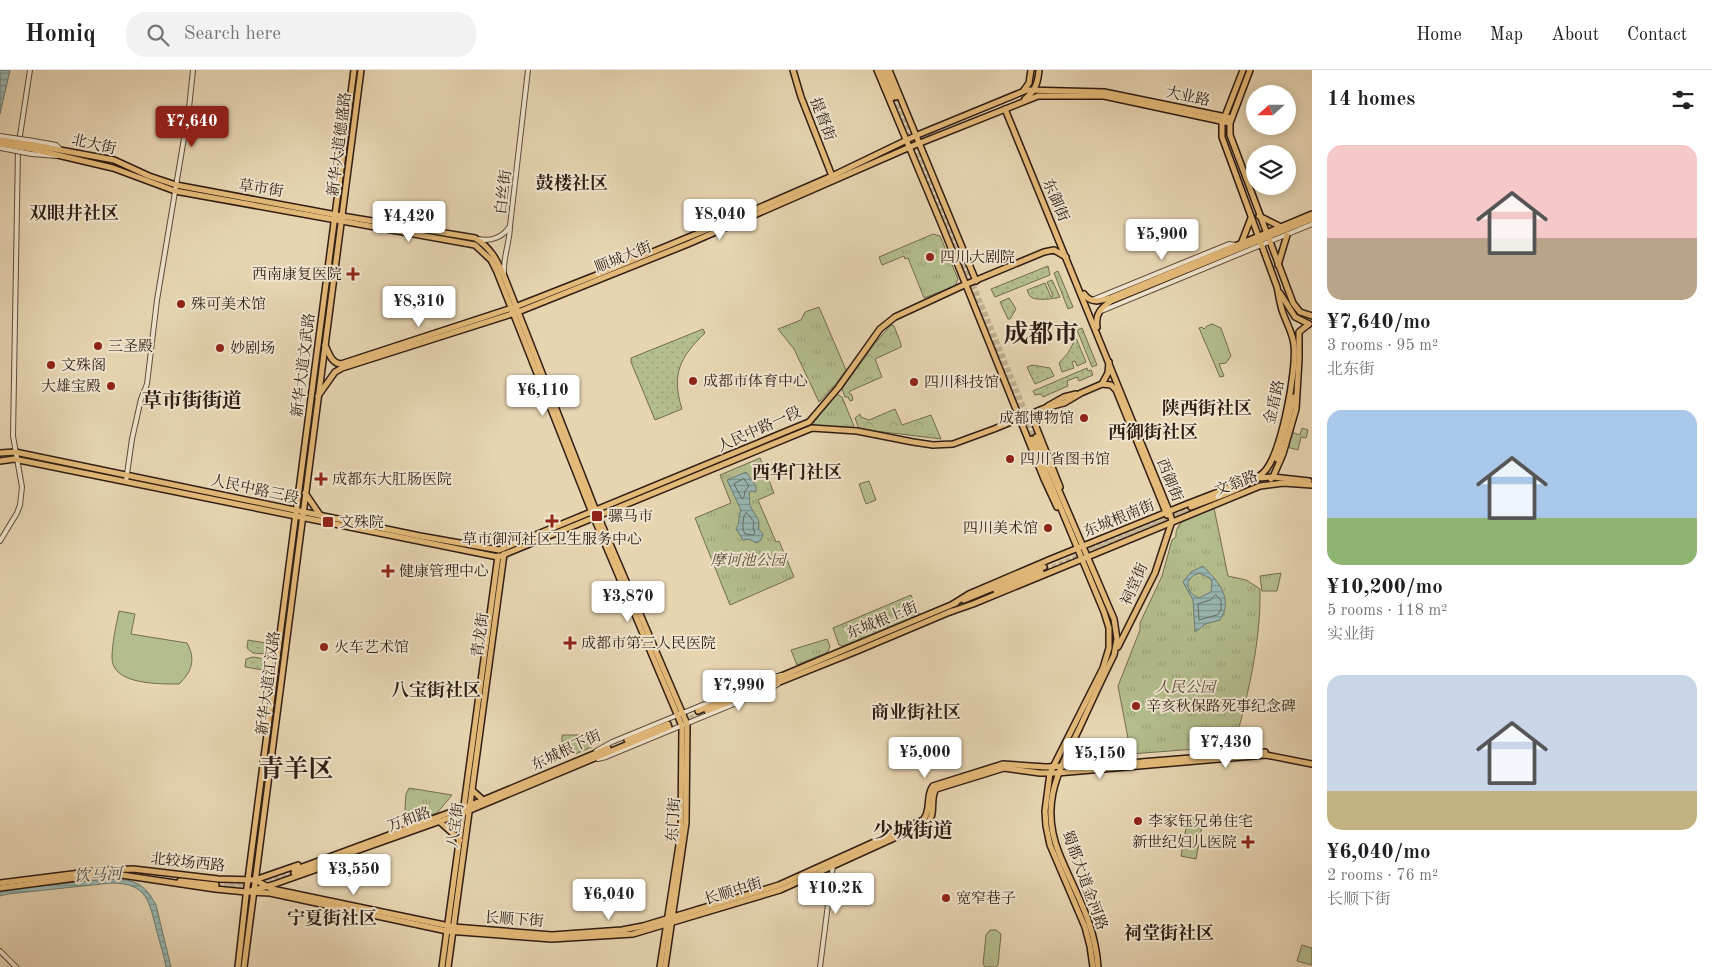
<!DOCTYPE html>
<html lang="en">
<head>
<meta charset="utf-8">
<style>
	body { margin:0; font-family:"Old Standard TT","Noto Serif SC",serif; background:#f2f2f2; color:#202124; height:100vh; display:flex; flex-direction:column; font-size:19px; white-space:nowrap }
	* { box-sizing:border-box; margin:0 }
	p { font-size:16px; color:#757577 }
	.icon { flex:none; width:28px; height:28px; fill:none; stroke:currentColor; stroke-width:2; stroke-linecap:round; stroke-linejoin:round }
	.map { position:relative; flex:1; overflow:hidden }
	.panel { display:flex; flex-direction:column; background:#fff; width:400px }
	.panel>* { flex:none }
	.needle { width:32px; rotate:249deg }
	.fabs { position:absolute; left:1246px; top:15px; display:grid; gap:10px }
	.fabs a { display:grid; place-items:center; width:50px; height:50px; border-radius:50%; background:#fff; box-shadow:0 2px 12px #0003; font-size:25px }
	.price { position:absolute; translate:-50% -42px; padding:0 11px; border-radius:5px; background:#fff; color:#222; font-size:16px; line-height:32px; filter:drop-shadow(0 1px 2px #0008) }
	.price::after { content:''; position:absolute; left:50%; top:30px; width:15px; height:11px; margin-left:-8px; background:inherit; clip-path:polygon(0 0,100% 0,50% 100%) }
	.price.on { background:#8f2418; color:#fff }
	ul { padding:0; list-style:none }
	li { display:grid; align-content:center; gap:10px; height:265px; padding:0 15px }
	li span { display:grid; place-items:center; height:155px; border-radius:15px; color:#555 }
	li>.icon { margin-inline-start:auto }
	span .icon { width:90px; height:90px; fill:#fffc; stroke-width:1 }
	li b { font-size:21px }
	h2 { display:flex; justify-content:space-between; align-items:center; height:60px; padding:0 15px; font-size:21px }
	header { display:flex; align-items:center; gap:30px; box-sizing:border-box; height:70px; padding:0 25px; background:#fff; border-bottom:1px solid #e0e0e0 }
	header strong { font-size:24px }
	nav { display:flex; gap:28px; margin-inline-start:auto; font-size:18px }
	.search { width:350px; height:45px; background:#f2f2f2; display:flex; align-items:center; gap:12px; box-sizing:border-box; padding:0 18px; border-radius:20px; color:#757577; font-size:19px }
	main { display:flex; flex:1; min-height:0 }
	.map>svg:first-child { display:block }
</style>
</head>
<body>
<header>
<strong>Homiq</strong>
<div class="search"><svg class="icon" aria-label="search" viewBox="0 0 24 24"><circle cx="10" cy="10" r="6"/><path d="M15 15l6 6"/></svg>Search here</div>
<nav><a>Home</a><a>Map</a><a>About</a><a>Contact</a></nav>
</header>
<main>
<div class="map">
<svg width="1312" height="897" viewBox="0 0 1312 897">
	<defs>
		<pattern id="grass-dots" width="8" height="8" patternUnits="userSpaceOnUse" patternTransform="scale(1.25)"><rect width="8" height="8" fill="#b4bd8d"/><path d="M2 2h.1M6 6h.1" fill="none" stroke="#9ba279" stroke-width="1.8" stroke-linecap="round"/></pattern>
		<pattern id="forest-crowns" width="20" height="18" patternUnits="userSpaceOnUse" patternTransform="scale(1.25)"><rect width="20" height="18" fill="#b4bd8d"/><path d="M2 6a3 3 0 1 1 6 0M12 15a3 3 0 1 1 6 0" fill="none" stroke="#9ba279"/></pattern>
		<pattern id="park-tufts" width="24" height="20" patternUnits="userSpaceOnUse" patternTransform="scale(1.25)"><rect width="24" height="20" fill="#b4bd8d"/><path d="M3 7l-1-3M5 7V3M7 7l1-3M15 17l-1-3M17 17v-4M19 17l1-3" fill="none" stroke="#9ba279"/></pattern>
		<pattern id="water-rules" width="6" height="5" patternUnits="userSpaceOnUse" patternTransform="scale(1.25)"><rect width="6" height="5" fill="#98b8b3"/><path d="M0 2.5h6" fill="none" stroke="#7c9590"/></pattern>
	</defs>
	<rect width="100%" height="100%" fill="#e7d5b2"/>
	<filter id="stains"><feTurbulence type="fractalNoise" baseFrequency=".004" numOctaves="4"/><feColorMatrix values="0 0 0 0 .2 0 0 0 0 .09 0 0 0 0 .02 0 0 0 .5 -.17"/></filter>
	<radialGradient id="worn" r=".72"><stop offset=".6" stop-color="#630" stop-opacity="0"/><stop offset="1" stop-color="#630" stop-opacity=".3"/></radialGradient>
	<g fill="url(#grass-dots)" stroke="#726d50">
		<path d="M1048,196L1050,205L995,227L991,219Z"/>
		<path d="M1058,201L1073,237L1068,239L1054,203Z"/>
		<path d="M1052,210L1060,227C1054,229 1036,231 1031,227C1029,225 1028,223 1027,220L1045,213L1051,227L1053,226L1047,212Z"/>
		<path d="M1009,228L1016,239L1010,249H1008L1000,232Z"/>
		<path d="M1082,258L1097,295L1092,297L1077,260Z"/>
		<path d="M703,259L705,263C680,287 671,304 682,339L655,350L631,292V288Z"/>
		<path d="M1076,268L1086,292L1077,296L1075,291L1072,292L1074,298L1062,302L1059,293L1068,283Z"/>
		<path d="M1032,295L1050,298L1054,306L1035,314L1027,297Z"/>
		<path d="M1087,298L1088,301L1091,300L1093,305L1079,311L1077,307L1067,311L1068,316L1043,327L1041,324L1035,325L1033,321Z"/>
		<path d="M248,570L266,573L265,584L253,583L247,578Z"/>
		<path d="M253,587L265,589L263,600L245,597L246,589Z"/>
		<path d="M821,807L824,809L822,823L801,820L799,815Z"/>
	</g>
	<g fill="url(#forest-crowns)" stroke="#726d50">
		<path d="M891,255L894,256L901,274V277L875,289L882,307L850,321L849,323L852,325L853,330L850,331L848,327H845L842,319L876,272Z"/>
		<path d="M895,339L902,355L931,345L941,369L859,359L855,348L860,344L861,347L869,350Z"/>
	</g>
	<g fill="url(#park-tufts)" stroke="#726d50">
		<path d="M933,164L940,166L958,209L955,216L924,228L908,188L905,189L904,186L882,195L879,187Z"/>
		<path d="M819,237L846,300L834,316L819,332L794,279L778,259L801,250L805,242Z"/>
		<path d="M837,324L842,327L854,356L852,358L814,356V352Z"/>
		<path d="M760,388L774,423L758,430L776,472L779,471L794,507L730,535L695,448L731,433L720,405Z"/>
		<path d="M1214,438L1228,506L1246,510L1260,519C1261,572 1248,625 1234,676L1131,684L1118,616L1140,560V553L1162,506L1172,470L1176,467C1174,448 1199,444 1214,438Z"/>
		<path d="M1281,503L1277,521H1262L1260,506Z"/>
		<path d="M911,525L920,546L843,576L839,575L833,558Z"/>
		<path d="M827,569L830,576L828,582L797,595L791,580Z"/>
		<path d="M409,718L452,725L437,743L404,753L406,724Z"/>
	</g>
	<g fill="#b4bd8d" stroke="#726d50">
		<path d="M1212,254L1221,258L1231,286L1226,293L1219,294L1224,306L1220,307L1199,258L1202,257L1204,259L1207,256Z"/>
		<path d="M1302,358L1308,360L1306,368L1301,367L1298,380L1287,377L1291,362L1300,365Z"/>
		<path d="M869,411L876,430L866,434L859,414Z"/>
		<path d="M119,541L135,544L131,564L187,573C196,589 192,602 179,614C160,614 112,615 112,588C112,573 116,556 119,541Z"/>
		<path d="M562,665H592V677L575,684L571,675L562,674Z"/>
		<path d="M1188,747L1203,750L1196,789L1181,786Z"/>
		<path d="M990,860H996L1001,864L998,895L996,897H985L983,894L986,865Z"/>
		<path d="M1302,875L1312,878V895L1297,891Z"/>
	</g>
	<g fill="url(#water-rules)" stroke="#6e7a73" fill-rule="evenodd">
		<path d="M0,0H10L0,44Z"/>
		<path d="M746,402L756,416V422L751,421L749,423C750,428 749,432 750,435C753,444 762,449 758,458L763,464L761,470L757,473L748,469L743,470L736,459C740,453 738,446 741,440L727,410Z"/>
		<path d="M1203,496C1218,511 1234,529 1220,550L1205,554L1198,560L1195,562L1193,530L1183,512L1191,502ZM1199,503L1210,508L1212,512L1211,522L1199,528C1190,524 1188,520 1188,511L1194,505Z"/>
		<path d="M108,809C133,809 144,812 156,835L171,897H166C164,885 160,874 157,862C149,832 148,813 111,813L8,824L0,826V822L9,819Z"/>
	</g>
	<g fill="none" stroke-linecap="round" stroke-linejoin="round">
		<g stroke="#646a64" stroke-width="1">
			<path d="M744,409L749,416L745,421L744,427L742,429L734,414Z"/>
			<path d="M746,443L748,444L754,452L753,458L755,463L753,465L745,464C742,459 742,447 746,443Z"/>
			<path d="M1216,525L1221,530V540L1217,545L1199,550L1198,534L1210,530Z"/>
		</g>
		<g stroke="#c2b092" stroke-width="5" stroke-dasharray="5 2.5" stroke-linecap="butt">
			<path d="M896,27L1036,367"/>
			<path d="M892,28L1032,369"/>
			<path d="M1236,422C1256,414 1267,410 1277,389"/>
			<path d="M1083,481L1191,437"/>
			<path d="M1045,500L1221,428"/>
			<path d="M669,657L700,644"/>
			<path d="M229,814L256,812L294,800"/>
			<path d="M216,815C251,819 262,815 294,803"/>
		</g>
		<g stroke="#5e4b3c" stroke-width="6">
			<g id="minor">
				<path d="M34,71L56,75L60,79"/>
				<path d="M19,72L30,0"/>
				<path d="M32,84L57,86"/>
				<path d="M478,169C491,172 503,167 510,156"/>
				<path d="M504,203C503,187 510,172 510,156L528,0"/>
				<path d="M1092,230L1229,174L1236,175"/>
				<path d="M1099,242L1312,154"/>
				<path d="M126,411L132,369L141,329L147,314L157,230L189,38L193,0"/>
				<path d="M0,471L17,443L20,435L22,417L13,366L18,79"/>
				<path d="M596,681L612,672L763,610L782,605"/>
				<path d="M598,689L606,687L770,619L778,614"/>
				<path d="M0,881L16,897"/>
				<path d="M820,897L833,795"/>
			</g>
		</g>
		<g stroke="#301d14" stroke-width="8">
			<g id="major">
				<path d="M793,0L801,27L832,106"/>
				<path d="M877,0L943,158L1044,409L1057,437"/>
				<path d="M881,0L892,28"/>
				<path d="M885,0L896,27"/>
				<path d="M889,0L976,211"/>
				<path d="M1250,0L1230,53V65L1293,233L1300,242L1312,246"/>
				<path d="M1024,20L1029,13L1031,0"/>
				<path d="M1025,29C1035,21 1038,13 1039,0"/>
				<path d="M1005,39L1169,441L1172,451"/>
				<path d="M33,75L114,90L149,106L176,115L342,146L475,168C491,178 497,190 504,206L596,441L687,654L686,753L665,897"/>
				<path d="M32,79L113,98L175,121L475,175L491,190L497,202L592,443L682,656L681,762L660,897"/>
				<path d="M1259,146L1281,157"/>
				<path d="M1241,174L1251,148"/>
				<path d="M1278,195L1287,165"/>
				<path d="M1280,223L1295,247L1309,254"/>
				<path d="M1084,224C1091,234 1100,231 1110,228L1312,144"/>
				<path d="M1097,257C1095,244 1101,238 1111,231L1312,149"/>
				<path d="M325,275C329,283 331,293 341,294L515,237L599,204L740,146L832,106L915,66L1027,20L1104,22L1231,48"/>
				<path d="M1102,314L1111,315L1116,320L1167,445"/>
				<path d="M318,326L335,302L342,298L518,242L688,174L910,77L1038,26H1104L1230,53"/>
				<path d="M1048,336L1064,327L1076,324"/>
				<path d="M1031,344L1060,417"/>
				<path d="M1036,367L1114,549L1117,569L1114,585C1102,609 1091,633 1080,657C1059,701 1039,733 1059,783C1075,823 1095,852 1098,897"/>
				<path d="M1032,369L1104,542L1109,558V578L1103,598L1050,703L1045,741L1046,756L1050,775L1085,857L1090,876L1093,897"/>
				<path d="M0,383L15,382L420,466L499,480L809,352L838,318L880,259L895,247L962,216L1044,182L1054,180L1066,187"/>
				<path d="M1277,389L1294,327"/>
				<path d="M0,391L14,389L498,487L812,358L857,361L913,372L933,375L953,374L994,359L1045,338L1064,333L1081,323L1102,314L1108,303L1109,292"/>
				<path d="M1258,408L1273,407L1309,411"/>
				<path d="M1271,409L1273,407L1283,384L1296,339L1299,289V262L1309,254"/>
				<path d="M305,423L320,445"/>
				<path d="M1191,437C1215,427 1244,420 1263,403C1281,387 1297,300 1294,275C1293,264 1287,254 1283,243C1280,235 1279,226 1277,217L1222,67V54L1243,0"/>
				<path d="M996,521L1041,502"/>
				<path d="M964,530L1044,497"/>
				<path d="M953,534L969,524L1051,489L1187,434L1249,410"/>
				<path d="M950,542L973,534L1260,416L1283,413L1312,415"/>
				<path d="M1118,577L1155,503L1172,451"/>
				<path d="M698,641L956,533"/>
				<path d="M707,641L857,581L952,541"/>
				<path d="M627,670L668,654"/>
				<path d="M472,720L483,730"/>
				<path d="M439,751L460,770"/>
				<path d="M294,800L481,731L608,678"/>
				<path d="M294,803L463,743L669,657"/>
				<path d="M255,810L272,819L454,857L552,865L622,860L643,856L779,815L923,750C932,740 925,726 933,716L1003,694L1046,697L1141,692L1265,682"/>
				<path d="M180,811L216,815"/>
				<path d="M0,813L104,800L133,799L218,809L255,810L298,795"/>
				<path d="M0,818L91,806L115,804L215,819L246,822L272,815L337,792"/>
				<path d="M246,822L270,823L447,861L552,869L633,864L780,820L927,753C937,744 929,729 936,719L1004,698L1040,703H1057L1266,685L1312,694"/>
				<path d="M238,897L247,817L354,0"/>
				<path d="M244,897L361,0"/>
				<path d="M442,897L498,486"/>
				<path d="M448,897L504,484"/>
			</g>
		</g>
		<use href="#minor" stroke="#efe4cd" stroke-width="4"/>
		<use href="#major" stroke="#e4ba79" stroke-width="5"/>
		<g stroke="#5e4b3c" stroke-width="6" stroke-linecap="butt">
			<g id="minor-bridge">
				<path d="M0,66L34,71"/>
				<path d="M0,78L32,84"/>
			</g>
		</g>
		<g stroke="#301d14" stroke-width="8" stroke-linecap="butt">
			<g id="major-bridge">
				<path d="M0,70L33,75"/>
				<path d="M0,74L32,79"/>
			</g>
		</g>
		<use href="#minor-bridge" stroke="#efe4cd" stroke-width="4"/>
		<use href="#major-bridge" stroke="#e4ba79" stroke-width="5"/>
	</g>
	<g fill="#8f2418" stroke="#efe4cd" stroke-width="2">
		<circle cx="930" cy="187" r="5"/>
		<path d="M350.5 196.5h5v5h5v5h-5v5h-5v-5h-5v-5h5z"/>
		<circle cx="181" cy="234" r="5"/>
		<circle cx="98" cy="276" r="5"/>
		<circle cx="220" cy="278" r="5"/>
		<circle cx="51" cy="295" r="5"/>
		<circle cx="693" cy="311" r="5"/>
		<circle cx="914" cy="312" r="5"/>
		<circle cx="111" cy="316" r="5"/>
		<circle cx="1084" cy="348" r="5"/>
		<circle cx="1010" cy="389" r="5"/>
		<path d="M318.5 401.5h5v5h5v5h-5v5h-5v-5h-5v-5h5z"/>
		<rect x="591" y="440" width="12" height="12" rx="2.5"/>
		<path d="M549.5 443.5h5v5h5v5h-5v5h-5v-5h-5v-5h5z"/>
		<rect x="322" y="446" width="12" height="12" rx="2.5"/>
		<circle cx="1048" cy="458" r="5"/>
		<path d="M385.5 493.5h5v5h5v5h-5v5h-5v-5h-5v-5h5z"/>
		<path d="M567.5 565.5h5v5h5v5h-5v5h-5v-5h-5v-5h5z"/>
		<circle cx="324" cy="577" r="5"/>
		<circle cx="1136" cy="636" r="5"/>
		<circle cx="1138" cy="751" r="5"/>
		<path d="M1245.5 764.5h5v5h5v5h-5v5h-5v-5h-5v-5h5z"/>
		<circle cx="946" cy="828" r="5"/>
	</g>
	<g text-anchor="middle" stroke-width="4" stroke-linejoin="round" paint-order="stroke">
		<g font-size="15" fill="#301d14" stroke="#efe4cd">
			<text transform="translate(1188 26) rotate(12)" y="5">大业路</text>
			<text transform="translate(823 49) rotate(69)" y="5">提督街</text>
			<text transform="translate(94 74) rotate(13)" y="5">北大街</text>
			<text transform="translate(339 74) rotate(-83)" y="5">新华大道德盛路</text>
			<text transform="translate(261 118) rotate(9)" y="5">草市街</text>
			<text transform="translate(503 122) rotate(-83)" y="5">白丝街</text>
			<text transform="translate(1056 130) rotate(67)" y="5">东御街</text>
			<text transform="translate(623 187) rotate(-22)" y="5">顺城大街</text>
			<text transform="translate(303 295) rotate(-83)" y="5">新华大道文武路</text>
			<text transform="translate(1274 332) rotate(-77)" y="5">金盾路</text>
			<text transform="translate(759 359) rotate(-24)" y="5">人民中路一段</text>
			<text transform="translate(1170 410) rotate(68)" y="5">西御街</text>
			<text transform="translate(1236 413) rotate(-21)" y="5">文翁路</text>
			<text transform="translate(255 419) rotate(12)" y="5">人民中路三段</text>
			<text transform="translate(1119 448) rotate(-22)" y="5">东城根南街</text>
			<text transform="translate(1134 514) rotate(-66)" y="5">祠堂街</text>
			<text transform="translate(882 550) rotate(-22)" y="5">东城根上街</text>
			<text transform="translate(480 565) rotate(-82)" y="5">青龙街</text>
			<text transform="translate(268 613) rotate(-83)" y="5">新华大道江汉路</text>
			<text transform="translate(566 680) rotate(-25)" y="5">东城根下街</text>
			<text transform="translate(409 749) rotate(-20)" y="5">万和路</text>
			<text transform="translate(673 750) rotate(-86)" y="5">东门街</text>
			<text transform="translate(455 755) rotate(-82)" y="5">八宝街</text>
			<text transform="translate(188 792) rotate(6)" y="5">北较场西路</text>
			<text transform="translate(1085 810) rotate(70)" y="5">蜀都大道金河路</text>
			<text transform="translate(733 821) rotate(-17)" y="5">长顺中街</text>
			<text transform="translate(514 849) rotate(4)" y="5">长顺下街</text>
		</g>
		<g font-size="15" fill="#301d14" stroke="#efe4cd" text-anchor="start">
			<text x="940" y="192">四川大剧院</text>
			<text x="342" y="209" text-anchor="end">西南康复医院</text>
			<text x="191" y="239">殊可美术馆</text>
			<text x="108" y="281">三圣殿</text>
			<text x="230" y="283">妙剧场</text>
			<text x="61" y="300">文殊阁</text>
			<text x="703" y="316">成都市体育中心</text>
			<text x="924" y="317">四川科技馆</text>
			<text x="101" y="321" text-anchor="end">大雄宝殿</text>
			<text x="1074" y="353" text-anchor="end">成都博物馆</text>
			<text x="1020" y="394">四川省图书馆</text>
			<text x="332" y="414">成都东大肛肠医院</text>
			<text x="608" y="451">骡马市</text>
			<text x="339" y="457">文殊院</text>
			<text x="1038" y="463" text-anchor="end">四川美术馆</text>
			<text x="552" y="474" text-anchor="middle">草市御河社区卫生服务中心</text>
			<text x="399" y="506">健康管理中心</text>
			<text x="581" y="578">成都市第三人民医院</text>
			<text x="334" y="582">火车艺术馆</text>
			<text x="1146" y="641">辛亥秋保路死事纪念碑</text>
			<text x="1148" y="756">李家钰兄弟住宅</text>
			<text x="1237" y="777" text-anchor="end">新世纪妇儿医院</text>
			<text x="956" y="833">宽窄巷子</text>
		</g>
		<g font-size="15" font-style="italic" fill="#584d38" stroke="#efe4cd">
			<text x="748" y="495">摩诃池公园</text>
			<text x="1185" y="622">人民公园</text>
		</g>
		<g font-size="16" font-style="italic" fill="#4f4c44" stroke="#efe4cd">
			<text transform="translate(98 804) rotate(-3)" y="6">饮马河</text>
		</g>
		<g font-size="18" font-weight="bold" fill="#301d14" stroke="#efe4cd">
			<text x="572" y="119">鼓楼社区</text>
			<text x="74" y="149">双眼井社区</text>
			<text x="1207" y="344">陕西街社区</text>
			<text x="1153" y="368">西御街社区</text>
			<text x="797" y="408">西华门社区</text>
			<text x="436" y="626">八宝街社区</text>
			<text x="916" y="648">商业街社区</text>
			<text x="332" y="854">宁夏街社区</text>
			<text x="1169" y="869">祠堂街社区</text>
		</g>
		<g font-size="20" font-weight="bold" fill="#301d14" stroke="#efe4cd">
			<text x="192" y="337">草市街街道</text>
			<text x="913" y="767">少城街道</text>
		</g>
		<g font-size="25" font-weight="bold" fill="#301d14" stroke="#efe4cd">
			<text x="1041" y="272">成都市</text>
			<text x="296" y="707">青羊区</text>
		</g>
	</g>
	<rect width="100%" height="100%" filter="url(#stains)"/>
	<rect width="100%" height="100%" fill="url(#worn)"/>
</svg>
<div class="fabs">
<a><svg class="needle" viewBox="-14 -14 28 28"><path d="M0-13l5 13h-10z" fill="#e53935"/><path d="M0 13l5-13h-10z" fill="#757577"/></svg></a>
<a><svg class="icon" aria-label="layers" viewBox="0 0 24 24"><path d="M12 4l9 5-9 5-9-5zM3 14l9 5 9-5"/></svg></a>
</div>
<b class="price on" style="left:192px;top:78px">¥7,640</b>
<b class="price" style="left:720px;top:171px">¥8,040</b>
<b class="price" style="left:409px;top:173px">¥4,420</b>
<b class="price" style="left:1162px;top:191px">¥5,900</b>
<b class="price" style="left:419px;top:258px">¥8,310</b>
<b class="price" style="left:543px;top:347px">¥6,110</b>
<b class="price" style="left:628px;top:553px">¥3,870</b>
<b class="price" style="left:739px;top:642px">¥7,990</b>
<b class="price" style="left:1226px;top:699px">¥7,430</b>
<b class="price" style="left:925px;top:709px">¥5,000</b>
<b class="price" style="left:1100px;top:710px">¥5,150</b>
<b class="price" style="left:354px;top:826px">¥3,550</b>
<b class="price" style="left:836px;top:845px">¥10.2K</b>
<b class="price" style="left:609px;top:851px">¥6,040</b>
</div>
<section class="panel">
<h2>14 homes<svg class="icon" aria-label="filters" viewBox="0 0 24 24"><path d="M4 7h16M4 17h16"/><circle cx="9" cy="7" r="2"/><circle cx="15" cy="17" r="2"/></svg></h2>
<ul>
<li><span style="background:linear-gradient(#f6c9c9 60%,#b9a48a 0)"><svg class="icon" aria-label="home" viewBox="0 0 24 24"><path d="M3 11l9-7 9 7M6 9v11h12V9"/></svg></span><div><b>¥7,640/mo</b><p>3 rooms · 95 m²</p><p>北东街</p></div></li>
<li><span style="background:linear-gradient(#a9c7e8 70%,#8fb573 0)"><svg class="icon" aria-label="home" viewBox="0 0 24 24"><path d="M3 11l9-7 9 7M6 9v11h12V9"/></svg></span><div><b>¥10,200/mo</b><p>5 rooms · 118 m²</p><p>实业街</p></div></li>
<li><span style="background:linear-gradient(#c9d6e8 75%,#c2b280 0)"><svg class="icon" aria-label="home" viewBox="0 0 24 24"><path d="M3 11l9-7 9 7M6 9v11h12V9"/></svg></span><div><b>¥6,040/mo</b><p>2 rooms · 76 m²</p><p>长顺下街</p></div></li>
</ul>
</section>
</main>
</body>
</html>
